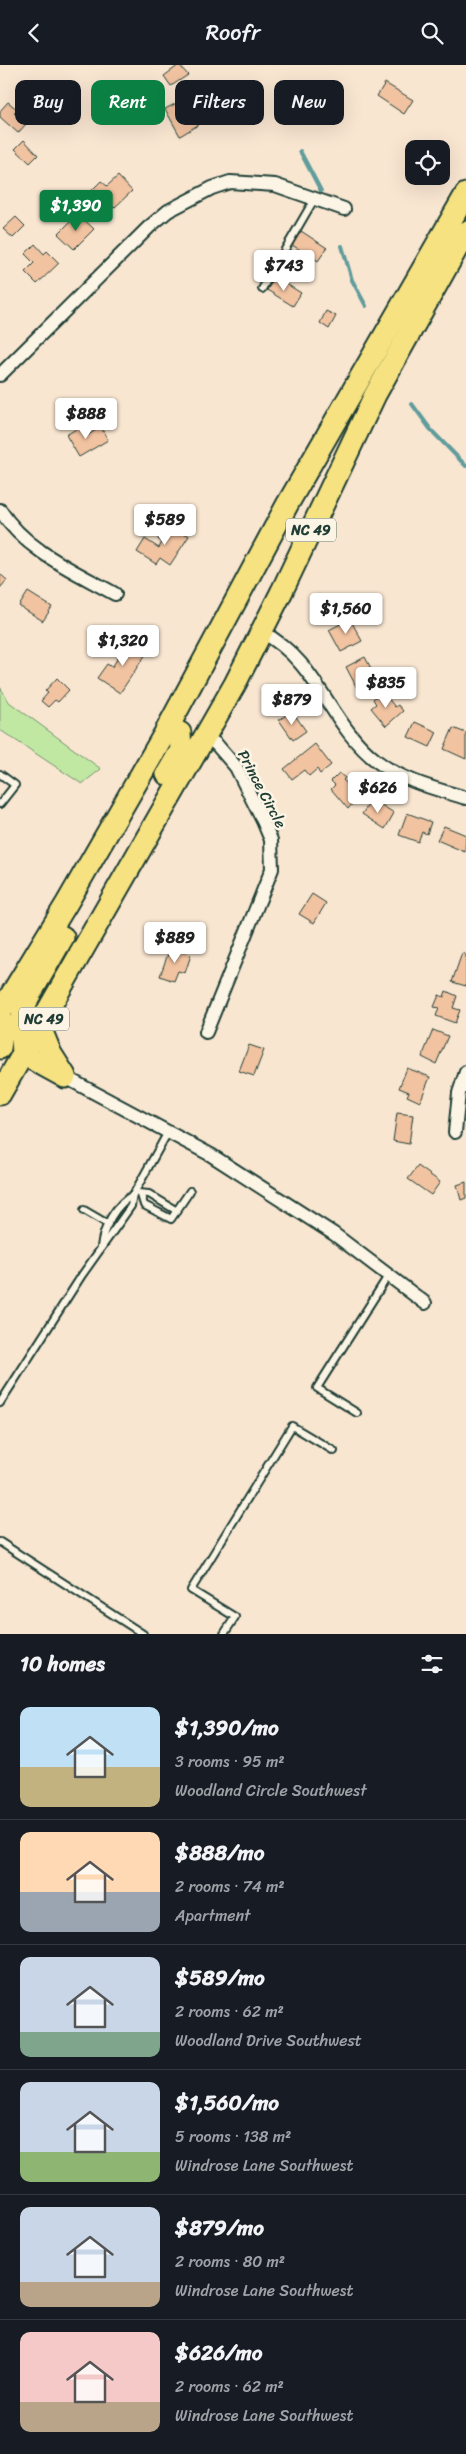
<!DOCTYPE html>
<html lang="en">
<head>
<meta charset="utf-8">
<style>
	body { margin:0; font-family:Sriracha,sans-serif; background:#242831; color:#f1f3f6; height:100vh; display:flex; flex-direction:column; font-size:19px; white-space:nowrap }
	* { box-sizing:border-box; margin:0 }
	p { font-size:16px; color:#9ea1a6 }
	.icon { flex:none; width:28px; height:28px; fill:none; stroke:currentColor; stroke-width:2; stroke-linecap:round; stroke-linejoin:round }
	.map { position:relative; height:1569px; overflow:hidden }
	.sheet { display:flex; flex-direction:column; background:#171b24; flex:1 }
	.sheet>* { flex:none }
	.guide { position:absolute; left:15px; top:15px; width:436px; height:45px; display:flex; gap:10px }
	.buttons { position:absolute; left:405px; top:75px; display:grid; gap:10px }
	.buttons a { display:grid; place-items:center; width:45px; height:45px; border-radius:10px; background:#171b24; box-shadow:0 5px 20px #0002; font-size:25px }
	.price { position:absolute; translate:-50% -42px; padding:0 11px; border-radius:5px; background:#fff; color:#222; font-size:16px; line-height:32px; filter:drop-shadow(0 1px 2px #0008) }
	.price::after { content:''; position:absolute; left:50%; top:30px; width:15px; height:11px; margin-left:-8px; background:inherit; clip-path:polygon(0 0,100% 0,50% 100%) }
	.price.active { background:#0b8043; color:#fff }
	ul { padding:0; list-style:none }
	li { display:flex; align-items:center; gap:15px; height:125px; padding:0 20px }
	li+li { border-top:1px solid #363941 }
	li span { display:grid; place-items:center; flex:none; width:140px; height:100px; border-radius:10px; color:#555 }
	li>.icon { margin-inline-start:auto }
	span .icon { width:60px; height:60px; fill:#fffc; stroke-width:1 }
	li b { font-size:21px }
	h2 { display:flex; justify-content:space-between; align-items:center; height:60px; padding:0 20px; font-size:21px }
	.pill { padding:0 18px; border-radius:10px; background:#171b24; box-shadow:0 5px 20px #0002; font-size:18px; line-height:45px }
	.pill.active { background:#0b8043; color:#fff }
	header { display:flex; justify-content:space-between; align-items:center; height:65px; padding:0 20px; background:#171b24; font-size:22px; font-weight:600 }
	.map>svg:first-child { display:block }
</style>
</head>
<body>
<header><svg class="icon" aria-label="back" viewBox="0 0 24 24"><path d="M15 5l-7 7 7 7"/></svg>Roofr<svg class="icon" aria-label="search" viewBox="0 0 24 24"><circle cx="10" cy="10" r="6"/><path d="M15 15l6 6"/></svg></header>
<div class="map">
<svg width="466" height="1569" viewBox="0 0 466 1569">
	<rect width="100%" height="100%" fill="#f9e6d1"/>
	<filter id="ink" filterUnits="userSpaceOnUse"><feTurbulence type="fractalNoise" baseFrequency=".02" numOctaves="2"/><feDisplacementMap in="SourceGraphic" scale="10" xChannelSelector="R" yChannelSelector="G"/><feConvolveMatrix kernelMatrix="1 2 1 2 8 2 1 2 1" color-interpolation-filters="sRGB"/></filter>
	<g filter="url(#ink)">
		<path fill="#c1e8a3" stroke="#70926c" d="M0,622L9,637L101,704L82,719L0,665Z"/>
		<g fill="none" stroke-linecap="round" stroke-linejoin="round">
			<g stroke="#609c9c" stroke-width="4">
				<path d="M300,86L321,126"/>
				<path d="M342,181L352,215L366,241"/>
				<path d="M412,339L431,365L466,401"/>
			</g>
		</g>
		<g fill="#f2c3a1" stroke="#1f3d34">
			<path d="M179,0L188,10L171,21L164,11Z"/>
			<path d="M385,18L413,35L404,49L377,31Z"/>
			<path d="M8,37L18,45L14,48L26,59L18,68L0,52V46Z"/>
			<path d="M177,38L181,45L188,41L198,60L180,71L165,44Z"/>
			<path d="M24,75L38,90L30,98L15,84Z"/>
			<path d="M118,111L132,126L114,143L112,141L106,146L89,128L101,116L107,121Z"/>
			<path d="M78,149L94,164L74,184L58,169Z"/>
			<path d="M16,152L25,161L13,173L3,164Z"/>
			<path d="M301,166L327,183L318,196L292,180Z"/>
			<path d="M35,179L44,189L47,186L59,198L37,219L25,207L34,198L25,189Z"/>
			<path d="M275,212L301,228L293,241L267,225Z"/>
			<path d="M326,246L336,251L329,264L320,258Z"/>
			<path d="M83,360L88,370L101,362L108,375L79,392L66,370Z"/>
			<path d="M168,458L189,471L170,500L160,493L156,499L137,487L145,474L159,483L162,477L158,474Z"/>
			<path d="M0,509L7,515L0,523Z"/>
			<path d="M28,527L52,542L43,556L19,541Z"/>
			<path d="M350,554L362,576L341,587L329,565Z"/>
			<path d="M130,575L148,586L120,628L97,613L107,599L112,602Z"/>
			<path d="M365,592L377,615L358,625L346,602Z"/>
			<path d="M57,613L69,625L58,637L55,635L48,642L41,636L48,628L45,626Z"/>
			<path d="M382,626L395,642L398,640L403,646L386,661L371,643L376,639L373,634Z"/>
			<path d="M292,646L306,666L293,675L279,655Z"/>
			<path d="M415,657L437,667L430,682L408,672Z"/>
			<path d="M453,663L466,668V694L444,684Z"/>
			<path d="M315,679L331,700L320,709L317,704L309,711L304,705L292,714L284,704Z"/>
			<path d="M339,708L345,713L343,715L360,730L348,744L331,724L335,720L331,716Z"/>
			<path d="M372,734L394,748L385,764L362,749Z"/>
			<path d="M407,748L431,757L427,769L422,767L418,777L399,770Z"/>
			<path d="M444,761L466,770L465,787L437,775Z"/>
			<path d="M312,829L326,838L314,858L299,849Z"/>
			<path d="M170,883L191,890L185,908L178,906L174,916L160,911Z"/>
			<path d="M462,888L466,890V921L452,917Z"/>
			<path d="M446,926L457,931L453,943L460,945L455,958L436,951L439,943L434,942L439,930L444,932Z"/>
			<path d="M433,965L448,971L436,999L422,992Z"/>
			<path d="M249,980L264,985L254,1011L239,1006Z"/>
			<path d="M407,1003L430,1012L420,1037L407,1031L409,1027L399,1023Z"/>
			<path d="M397,1048L413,1050L409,1079L393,1076Z"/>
			<path d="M418,1101L440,1117L431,1130L408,1114Z"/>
			<path d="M466,1117V1133L461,1135L457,1120Z"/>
		</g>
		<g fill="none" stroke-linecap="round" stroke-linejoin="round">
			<g stroke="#1f3d34" stroke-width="10">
				<g id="service">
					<path d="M262,224L315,133"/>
					<path d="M0,709L15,720L0,739"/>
					<path d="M138,1128L149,1129L177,1146"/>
					<path d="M141,1130L144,1140L171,1154L190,1126"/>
					<path d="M84,1145L108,1159"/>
					<path d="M101,1182C103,1162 116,1139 133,1130"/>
					<path d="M0,1338L82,1210L131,1141L133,1130L168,1067"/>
					<path d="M357,1348L317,1323L388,1211"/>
					<path d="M0,1477L143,1569"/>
					<path d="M224,1569L235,1552L191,1525L292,1361L334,1386"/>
				</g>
			</g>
			<g stroke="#1f3d34" stroke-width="16">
				<g id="minor">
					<path d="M0,310L149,162L168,146L212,123L230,117L275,120L344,144"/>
					<path d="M0,445C26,486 74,506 115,529"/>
					<path d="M262,567C320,598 328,659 378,697C403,716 436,724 466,733"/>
					<path d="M205,672L216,679L236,702L263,756L271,775L272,804L206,967"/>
					<path d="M65,1012L211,1090L334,1169L425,1238"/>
					<path d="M455,1067L459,1028L466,1007"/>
				</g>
			</g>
			<g stroke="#1f3d34" stroke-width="25">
				<g id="trunk">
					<path d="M167,709L181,685L180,668L169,662"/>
					<path d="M63,872L28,933L21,955L23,989L65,1012"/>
					<path d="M0,946L2,969L0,983"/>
					<path d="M0,948L67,838L165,668L287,440L466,129"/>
					<path d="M40,962L51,989L65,1011"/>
					<path d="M0,1029L235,619L282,526L375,330L466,167"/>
				</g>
			</g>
			<use href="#service" stroke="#fcf5e5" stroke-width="6"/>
			<use href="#minor" stroke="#fcf5e5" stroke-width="12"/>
			<use href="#trunk" stroke="#f6e281" stroke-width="21"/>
		</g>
	</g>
	<g text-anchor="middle" stroke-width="5" stroke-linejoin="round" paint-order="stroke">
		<g fill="#fcf5e5" stroke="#617469" stroke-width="1">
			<rect x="286" y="453.5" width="50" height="23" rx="4"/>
			<rect x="19" y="942.5" width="50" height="23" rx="4"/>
		</g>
		<g font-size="14" font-weight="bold" fill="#1f3d34">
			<text x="311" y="470">NC 49</text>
			<text x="44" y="959">NC 49</text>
		</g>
		<g font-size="15" fill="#1f3d34" stroke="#fcf5e5">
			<text transform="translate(262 724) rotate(62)" y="5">Prince Circle</text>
		</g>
	</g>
</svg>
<div class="buttons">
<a><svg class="icon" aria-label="locate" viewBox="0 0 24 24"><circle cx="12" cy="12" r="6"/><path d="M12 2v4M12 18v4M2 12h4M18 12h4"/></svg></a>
</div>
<b class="price active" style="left:76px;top:167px">$1,390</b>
<b class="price" style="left:284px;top:227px">$743</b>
<b class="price" style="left:86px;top:375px">$888</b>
<b class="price" style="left:165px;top:481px">$589</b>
<b class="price" style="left:346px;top:570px">$1,560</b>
<b class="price" style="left:123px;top:602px">$1,320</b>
<b class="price" style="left:386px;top:644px">$835</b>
<b class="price" style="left:292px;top:661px">$879</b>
<b class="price" style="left:378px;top:749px">$626</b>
<b class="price" style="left:175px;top:899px">$889</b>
<div class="guide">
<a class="pill">Buy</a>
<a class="pill active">Rent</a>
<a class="pill">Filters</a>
<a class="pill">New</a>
</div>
</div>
<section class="sheet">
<h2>10 homes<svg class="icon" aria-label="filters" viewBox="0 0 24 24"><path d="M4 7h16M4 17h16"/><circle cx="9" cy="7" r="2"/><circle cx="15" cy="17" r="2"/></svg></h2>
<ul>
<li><span style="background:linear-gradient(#bfe0f5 60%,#c2b280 0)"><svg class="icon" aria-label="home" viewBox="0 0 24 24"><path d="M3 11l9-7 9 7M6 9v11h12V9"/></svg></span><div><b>$1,390/mo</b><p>3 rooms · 95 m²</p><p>Woodland Circle Southwest</p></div></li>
<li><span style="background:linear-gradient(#ffd9b3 60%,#9aa5b1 0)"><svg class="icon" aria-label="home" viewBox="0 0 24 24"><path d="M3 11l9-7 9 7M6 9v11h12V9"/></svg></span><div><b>$888/mo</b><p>2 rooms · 74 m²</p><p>Apartment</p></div></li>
<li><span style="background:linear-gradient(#c9d6e8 75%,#7fa58c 0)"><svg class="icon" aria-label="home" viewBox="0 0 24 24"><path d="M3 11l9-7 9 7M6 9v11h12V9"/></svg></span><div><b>$589/mo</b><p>2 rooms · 62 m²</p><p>Woodland Drive Southwest</p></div></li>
<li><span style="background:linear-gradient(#c9d6e8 70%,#8fb573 0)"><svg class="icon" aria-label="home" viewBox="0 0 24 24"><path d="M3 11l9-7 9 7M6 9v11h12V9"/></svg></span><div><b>$1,560/mo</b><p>5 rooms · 138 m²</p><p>Windrose Lane Southwest</p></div></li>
<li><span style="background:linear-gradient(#c9d6e8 75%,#b9a48a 0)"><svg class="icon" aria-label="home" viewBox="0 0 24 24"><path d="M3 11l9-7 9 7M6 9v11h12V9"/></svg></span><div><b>$879/mo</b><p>2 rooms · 80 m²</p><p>Windrose Lane Southwest</p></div></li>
<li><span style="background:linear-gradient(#f6c9c9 70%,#b9a48a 0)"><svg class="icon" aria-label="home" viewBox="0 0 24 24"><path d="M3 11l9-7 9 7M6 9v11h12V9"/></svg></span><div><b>$626/mo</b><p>2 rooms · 62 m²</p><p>Windrose Lane Southwest</p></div></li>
</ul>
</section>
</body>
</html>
